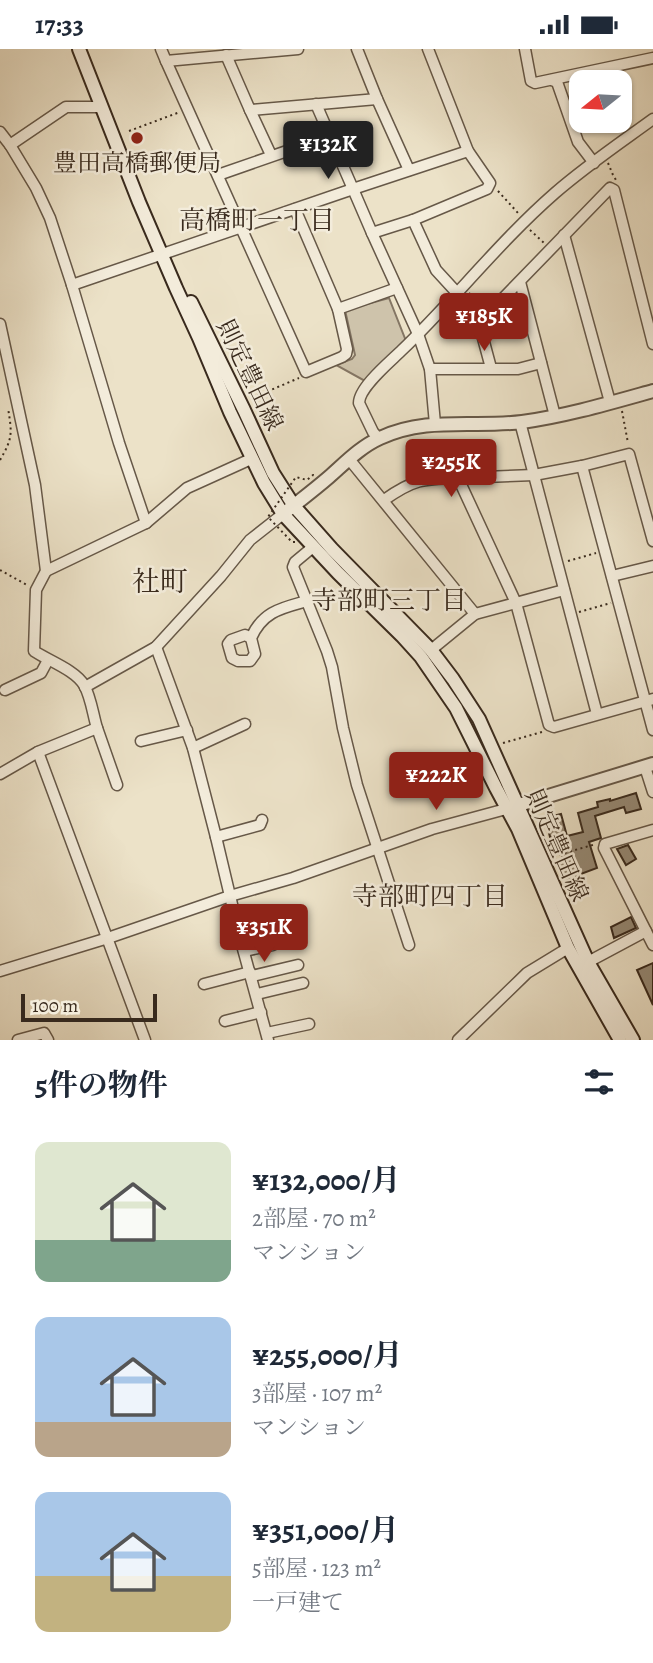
<!DOCTYPE html>
<html lang="ja">
<head>
<meta charset="utf-8">
<style>
	body { margin:0; font-family:Alegreya,"Noto Serif JP",serif; background:#f2f2f3; color:#1f2937; height:100vh; display:flex; flex-direction:column; font-size:26px; white-space:nowrap }
	* { box-sizing:border-box; margin:0 }
	p { font-size:23px; color:#747a83 }
	.icon { flex:none; width:38px; height:38px; fill:none; stroke:currentColor; stroke-width:2; stroke-linecap:round; stroke-linejoin:round }
	.map { position:relative; height:991px; overflow:hidden }
	.drawer { display:flex; flex-direction:column; background:#fff; flex:1 }
	.drawer>* { flex:none }
	.needle { width:46px; rotate:252deg }
	.controls { position:absolute; left:569px; top:21px; display:grid; gap:14px }
	.controls a { display:grid; place-items:center; width:63px; height:63px; border-radius:14px; background:#fff; box-shadow:0 2px 5px #0004; font-size:35px }
	.scale { position:absolute; left:21px; bottom:18px; width:136px; box-sizing:border-box; padding-left:7px; border:4px solid #392a1d; border-top:0; font-size:19px; line-height:24px; white-space:nowrap; color:#392a1d; -webkit-text-stroke:5px #f3ecdb; paint-order:stroke }
	.price { position:absolute; translate:-50% -60px; padding:0 16px; border-radius:7px; background:#8f2418; color:#fff; font-size:23px; line-height:46px; filter:drop-shadow(0 2px 4px #0008) }
	.price::after { content:''; position:absolute; left:50%; top:42px; width:21px; height:16px; margin-left:-10px; background:inherit; clip-path:polygon(0 0,100% 0,50% 100%) }
	.price.on { background:#222; color:#fff }
	ul { padding:0; list-style:none }
	li { display:flex; align-items:center; gap:21px; height:175px; padding:0 35px }
	li span { display:grid; place-items:center; flex:none; width:196px; height:140px; border-radius:14px; color:#555 }
	li>.icon { margin-inline-start:auto }
	span .icon { width:84px; height:84px; fill:#fffc; stroke-width:1 }
	li b { font-size:30px }
	h2 { display:flex; justify-content:space-between; align-items:center; height:84px; padding:0 35px; font-size:30px }
	.status { display:flex; justify-content:space-between; align-items:center; height:49px; padding:0 35px; background:#fff; direction:ltr }
	.status svg { height:19px; fill:currentColor }
	.map>svg:first-child { display:block }
</style>
</head>
<body>
<div class="status"><b>17:33</b><svg viewBox="0 0 49 12"><path d="M0 12V9h3v3zM5 12V6h3v6zM10 12V3h3v9zM15 12V0h3v12zM26 1h20v11H26zM47 4h2v5h-2z"/></svg></div>
<div class="map">
<svg width="653" height="991" viewBox="0 0 653 991">
	<rect width="100%" height="100%" fill="#ece2c8"/>
	<filter id="stains"><feTurbulence type="fractalNoise" baseFrequency=".00286" numOctaves="4"/><feColorMatrix values="0 0 0 0 .2 0 0 0 0 .09 0 0 0 0 .02 0 0 0 .5 -.17"/></filter>
	<radialGradient id="worn" r=".72"><stop offset=".6" stop-color="#630" stop-opacity="0"/><stop offset="1" stop-color="#630" stop-opacity=".3"/></radialGradient>
	<path fill="#cec3ab" stroke="#847664" stroke-width="2" d="M389,249L406,292L365,332L336,316L352,310L355,306L345,261Z"/>
	<g fill="#968a76" stroke="#392a1d" stroke-width="2">
		<path d="M636,744L641,760L626,764L624,758L595,767L601,789L589,793L597,819L578,826L580,829L566,835L556,813L563,810L557,787L550,788L545,769L561,765L567,787L583,783L578,764L598,758L597,753L610,750V752Z"/>
		<path d="M628,796L636,810L626,816L617,800Z"/>
		<path d="M631,868L636,879L614,889L611,878Z"/>
		<path d="M653,914V956L637,921Z"/>
	</g>
	<g fill="none" stroke-linecap="round" stroke-linejoin="round">
		<g stroke="#665848" stroke-width="13">
			<g id="minor">
				<path d="M161,0L166,12L298,0"/>
				<path d="M357,0L377,50L409,121"/>
				<path d="M525,0L531,32L535,34L653,9"/>
				<path d="M226,6L250,61L377,50"/>
				<path d="M166,12L306,323L342,308L346,305L347,300L338,260L295,160"/>
				<path d="M552,31L557,33L578,93L594,114"/>
				<path d="M316,55L353,140L468,102"/>
				<path d="M250,61L271,106"/>
				<path d="M0,83L10,96L36,139L50,169L72,236L119,394L146,474"/>
				<path d="M10,96L66,58H102"/>
				<path d="M218,126L330,87"/>
				<path d="M413,171L436,221L458,245"/>
				<path d="M372,184L418,285L430,320L435,375"/>
				<path d="M564,186L610,353"/>
				<path d="M520,233L555,367"/>
				<path d="M72,236L353,140L372,184L413,171L487,140L490,134L468,102L428,0"/>
				<path d="M338,260L397,239"/>
				<path d="M0,275L35,436L46,522L36,541L34,602C49,612 75,621 84,636C91,648 93,666 97,679L38,703L0,725"/>
				<path d="M491,319L480,278L482,271L610,139L614,141L653,295"/>
				<path d="M430,320H518L541,314"/>
				<path d="M520,373L597,665"/>
				<path d="M378,389L373,383L359,354C359,338 391,312 402,301C455,250 500,192 555,144C586,117 620,94 653,70"/>
				<path d="M349,410L475,565"/>
				<path d="M582,417L653,681"/>
				<path d="M384,451C414,430 422,430 458,429"/>
				<path d="M653,492L629,405L582,417L534,426L458,429L516,554L549,676L554,678L653,650"/>
				<path d="M313,498L295,513L293,518L327,602L332,618L343,679L357,736L409,896"/>
				<path d="M46,522L146,474L187,439L251,410"/>
				<path d="M612,527L653,517"/>
				<path d="M251,589L245,586L231,591L228,595L232,609L238,612H250L255,605L251,589C263,562 282,559 307,552"/>
				<path d="M156,598L193,699L216,788L240,889L268,991"/>
				<path d="M431,601L475,565L564,541"/>
				<path d="M85,638L156,598L221,527L250,491L283,465"/>
				<path d="M5,641L41,624L48,611"/>
				<path d="M97,679L117,736"/>
				<path d="M141,692L187,681"/>
				<path d="M193,699L245,675"/>
				<path d="M38,703L145,991"/>
				<path d="M645,718L653,743"/>
				<path d="M653,781L605,795L604,799L653,896"/>
				<path d="M216,788L260,776L262,771"/>
				<path d="M244,902L273,896"/>
				<path d="M588,913L646,882"/>
				<path d="M0,922L108,889L230,847L293,829L432,780L506,760"/>
				<path d="M252,927L298,916"/>
				<path d="M204,935L250,923"/>
				<path d="M257,945L303,934"/>
				<path d="M225,972L261,963"/>
				<path d="M267,984L309,975"/>
				<path d="M18,991L44,984L48,991"/>
				<path d="M458,991L527,924L568,899"/>
			</g>
		</g>
		<g stroke="#665848" stroke-width="16">
			<g id="tertiary">
				<path d="M283,465C298,453 314,441 329,428C345,414 360,398 380,389C427,367 473,379 522,373C566,367 610,354 653,342"/>
				<path d="M509,759L653,715"/>
			</g>
		</g>
		<g stroke="#392a1d" stroke-width="16">
			<g id="secondary">
				<path d="M79,0L139,153L176,239L199,289L230,363L264,434L283,465L338,524L402,587L421,608L456,659L496,739L518,780L568,899L620,991"/>
				<path d="M191,253L244,361L273,424L294,457L332,500L431,601L453,630L479,670L588,913L633,991"/>
			</g>
		</g>
		<g stroke="#392a1d" stroke-width="2" stroke-dasharray="2 3.5" stroke-linecap="butt">
			<path d="M129,82L180,63"/>
			<path d="M608,114L613,126L616,131"/>
			<path d="M498,142L518,164"/>
			<path d="M530,181L544,194"/>
			<path d="M469,244L482,258"/>
			<path d="M252,349L299,329"/>
			<path d="M622,362L628,394"/>
			<path d="M0,411C13,389 12,384 8,359"/>
			<path d="M568,512L596,504"/>
			<path d="M0,521L27,536"/>
			<path d="M579,563L611,554"/>
			<path d="M503,694L542,683"/>
			<path d="M554,807L596,795"/>
		</g>
		<use href="#minor" stroke="#f3ecdb" stroke-width="10"/>
		<use href="#tertiary" stroke="#f3ecdb" stroke-width="12"/>
		<use href="#secondary" stroke="#f3ecdb" stroke-width="12"/>
		<path stroke="#392a1d" stroke-width="2" stroke-dasharray="2 3.5" stroke-linecap="butt" d="M295,493H292L268,468L296,428L307,431L313,426L316,427"/>
	</g>
	<circle fill="#8f2418" stroke="#f3ecdb" stroke-width="2.5" cx="137" cy="89" r="7"/>
	<g text-anchor="middle" stroke-width="5" stroke-linejoin="round" paint-order="stroke">
		<g font-size="24" fill="#392a1d" stroke="#f3ecdb">
			<text x="137" y="122">豊田高橋郵便局</text>
		</g>
		<g font-size="24" fill="#392a1d" stroke="#f3ecdb">
			<text transform="translate(250 326) rotate(64)" y="8">則定豊田線</text>
			<text transform="translate(557 796) rotate(66)" y="8">則定豊田線</text>
		</g>
		<g font-size="26" fill="#392a1d" stroke="#f3ecdb">
			<text x="257" y="180">高橋町一丁目</text>
			<text x="389" y="560">寺部町三丁目</text>
			<text x="430" y="856">寺部町四丁目</text>
		</g>
		<g font-size="28" fill="#392a1d" stroke="#f3ecdb">
			<text x="160" y="542">社町</text>
		</g>
	</g>
	<rect width="100%" height="100%" filter="url(#stains)"/>
	<rect width="100%" height="100%" fill="url(#worn)"/>
</svg>
<div class="controls">
<a><svg class="needle" viewBox="-14 -14 28 28"><path d="M0-13l5 13h-10z" fill="#e53935"/><path d="M0 13l5-13h-10z" fill="#747a83"/></svg></a>
</div>
<div class="scale">100 m</div>
<b class="price on" style="left:328px;top:132px">¥132K</b>
<b class="price" style="left:484px;top:304px">¥185K</b>
<b class="price" style="left:451px;top:450px">¥255K</b>
<b class="price" style="left:436px;top:763px">¥222K</b>
<b class="price" style="left:264px;top:915px">¥351K</b>
</div>
<section class="drawer">
<h2>5件の物件<svg class="icon" aria-label="filters" viewBox="0 0 24 24"><path d="M4 7h16M4 17h16"/><circle cx="9" cy="7" r="2"/><circle cx="15" cy="17" r="2"/></svg></h2>
<ul>
<li><span style="background:linear-gradient(#dfe7d0 70%,#7fa58c 0)"><svg class="icon" aria-label="home" viewBox="0 0 24 24"><path d="M3 11l9-7 9 7M6 9v11h12V9"/></svg></span><div><b>¥132,000/月</b><p>2部屋 · 70 m²</p><p>マンション</p></div></li>
<li><span style="background:linear-gradient(#a9c7e8 75%,#b9a48a 0)"><svg class="icon" aria-label="home" viewBox="0 0 24 24"><path d="M3 11l9-7 9 7M6 9v11h12V9"/></svg></span><div><b>¥255,000/月</b><p>3部屋 · 107 m²</p><p>マンション</p></div></li>
<li><span style="background:linear-gradient(#a9c7e8 60%,#c2b280 0)"><svg class="icon" aria-label="home" viewBox="0 0 24 24"><path d="M3 11l9-7 9 7M6 9v11h12V9"/></svg></span><div><b>¥351,000/月</b><p>5部屋 · 123 m²</p><p>一戸建て</p></div></li>
</ul>
</section>
</body>
</html>
